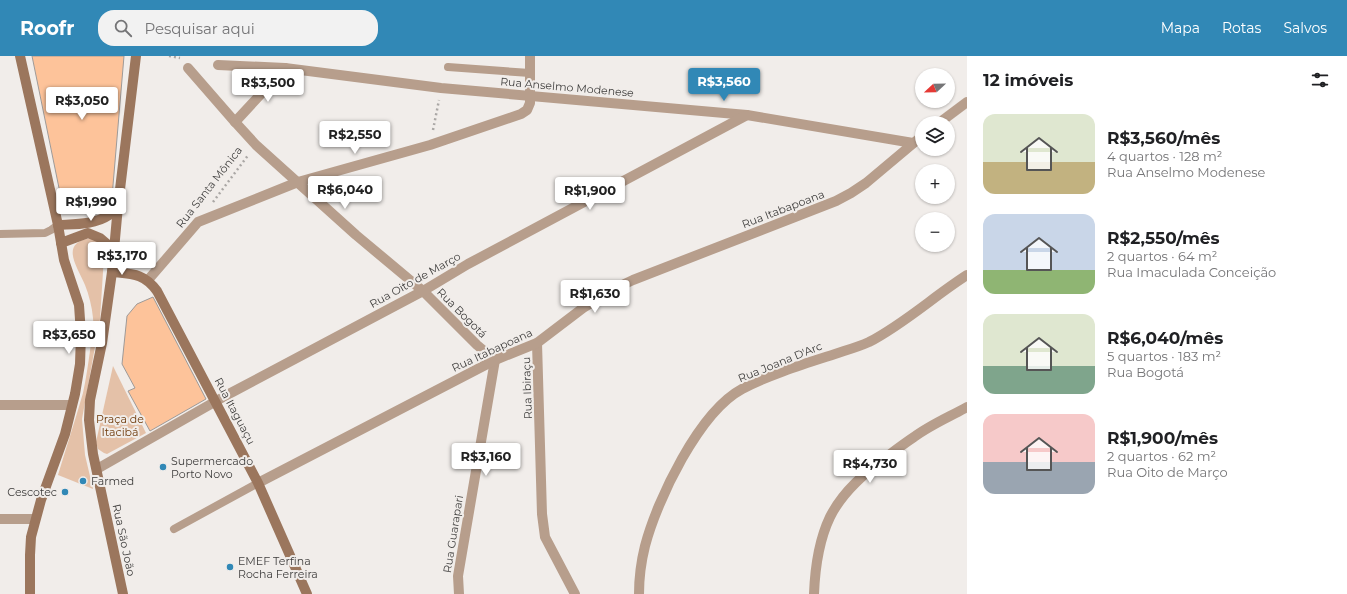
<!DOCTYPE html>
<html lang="pt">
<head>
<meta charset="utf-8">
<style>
	body { margin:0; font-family:Montserrat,sans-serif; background:#f2f2f2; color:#202124; height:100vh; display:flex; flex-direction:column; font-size:15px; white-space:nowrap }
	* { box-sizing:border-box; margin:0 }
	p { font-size:13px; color:#757577 }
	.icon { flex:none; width:22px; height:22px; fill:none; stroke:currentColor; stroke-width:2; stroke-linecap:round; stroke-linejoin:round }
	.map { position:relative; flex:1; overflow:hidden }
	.side { display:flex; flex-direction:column; background:#fff; width:380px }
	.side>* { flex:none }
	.needle { width:26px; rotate:248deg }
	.fabs { position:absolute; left:915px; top:12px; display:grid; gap:8px }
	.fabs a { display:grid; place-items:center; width:40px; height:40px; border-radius:50%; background:#fff; box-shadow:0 1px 3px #0004; font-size:20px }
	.price { position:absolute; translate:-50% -34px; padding:0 9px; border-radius:4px; background:#fff; color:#222; font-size:13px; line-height:26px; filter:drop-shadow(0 1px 2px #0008) }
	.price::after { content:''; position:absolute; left:50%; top:24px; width:12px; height:9px; margin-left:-6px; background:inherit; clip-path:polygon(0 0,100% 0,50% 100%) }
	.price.active { background:#3188b6; color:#fff }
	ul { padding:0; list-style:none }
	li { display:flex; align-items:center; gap:12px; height:100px; padding:0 16px }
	li span { display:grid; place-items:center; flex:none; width:112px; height:80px; border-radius:12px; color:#555 }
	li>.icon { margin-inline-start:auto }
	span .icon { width:48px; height:48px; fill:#fffc; stroke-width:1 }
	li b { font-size:17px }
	h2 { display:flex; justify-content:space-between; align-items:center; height:48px; padding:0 16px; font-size:17px }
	header { display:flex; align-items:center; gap:24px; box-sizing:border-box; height:56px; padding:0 20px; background:#3188b6; color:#fff }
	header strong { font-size:19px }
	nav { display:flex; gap:22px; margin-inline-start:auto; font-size:14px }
	.search { width:280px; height:36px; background:#f2f2f2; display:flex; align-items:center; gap:10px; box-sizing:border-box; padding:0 14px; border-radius:16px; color:#757577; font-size:15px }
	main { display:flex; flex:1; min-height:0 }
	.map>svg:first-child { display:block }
</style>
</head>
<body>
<header>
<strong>Roofr</strong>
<div class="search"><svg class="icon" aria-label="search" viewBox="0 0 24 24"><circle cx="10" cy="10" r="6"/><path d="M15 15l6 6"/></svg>Pesquisar aqui</div>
<nav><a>Mapa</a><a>Rotas</a><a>Salvos</a></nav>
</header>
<main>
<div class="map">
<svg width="967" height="538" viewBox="0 0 967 538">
	<rect width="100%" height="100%" fill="#f1edea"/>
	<g fill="#e4c1a8">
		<path d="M91,182L100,187L104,200L100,263L82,363L85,399L93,433L58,419C66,392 75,365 83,337C86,323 88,309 90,295C91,284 94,273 93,262C92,251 89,239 85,229C77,210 59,187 91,182Z"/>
		<path d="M113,310L146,377L107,398L104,397L98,393L96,386Z"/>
	</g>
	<g fill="#fdc39a" stroke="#9e9a98">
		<path d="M32,0H124L112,141L99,149L69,143L59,132Z"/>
		<path d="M153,241L206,343L150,375L128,335L135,332L122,308L127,260L137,248Z"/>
	</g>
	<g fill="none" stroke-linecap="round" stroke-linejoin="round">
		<g stroke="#aaa7a5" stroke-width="2.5" stroke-dasharray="2 3" stroke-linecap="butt">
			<path d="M169,0L180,2"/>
			<path d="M433,74L439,44"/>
			<path d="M213,146L249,98"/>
		</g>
		<g stroke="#b79e8c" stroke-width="8">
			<path d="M448,11L530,17"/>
			<path d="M0,178L45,177L51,174L58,169"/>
			<path d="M174,473L258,427"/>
		</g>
		<g stroke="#b79e8c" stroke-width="10">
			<path d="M218,9L285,12L441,32L747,59L913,87"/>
			<path d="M188,12L235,66L256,89L356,179L423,235L477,289L495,304L458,520L459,538"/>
			<path d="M235,66L285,12"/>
			<path d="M939,67L967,46"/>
			<path d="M148,224L198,166L298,126L430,89L521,58L527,54L530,47V0"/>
			<path d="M537,287L542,458L545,481L575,538"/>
			<path d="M0,349H72"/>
			<path d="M97,413L225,340L423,235L468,208L747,59"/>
			<path d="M258,427L495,304L537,287L583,252L614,233L633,224L836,145L851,137L866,127L922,80"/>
			<path d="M0,463H35"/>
			<path d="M639,538C639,522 641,506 645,490C657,444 699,356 742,333C771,318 804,308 835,298C847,294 858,291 869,286C904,268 934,240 967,219"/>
			<path d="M814,538C815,512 819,484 830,461C843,435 866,416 889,399C897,393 905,387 914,381C930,369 949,361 967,351"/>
		</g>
		<g stroke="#9b765d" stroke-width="10">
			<path d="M20,0L58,169L64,204L79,249L81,278L80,308L75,338L65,378L41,444L31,481L30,499V538"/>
			<path d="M58,169C75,168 94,169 109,159C112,157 115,153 118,150"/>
			<path d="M61,187L88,177L100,182L114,194"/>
			<path d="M112,216C132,218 144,217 157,235L258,427L307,538"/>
			<path d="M123,538L93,398L89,364L90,344L102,287L112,216L118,150L136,0"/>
		</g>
	</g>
	<g fill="#3188b6" stroke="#f1edea" stroke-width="1.5">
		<circle cx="163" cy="411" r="4"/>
		<circle cx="83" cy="425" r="4"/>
		<circle cx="65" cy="436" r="4"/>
		<circle cx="230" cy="511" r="4"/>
	</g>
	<g text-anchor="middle" stroke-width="4" stroke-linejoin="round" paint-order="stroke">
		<g font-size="11" fill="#3e3d3c" stroke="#f1edea">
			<text transform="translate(567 31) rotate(5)" y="4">Rua Anselmo Modenese</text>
			<text transform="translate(209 131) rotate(-52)" y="4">Rua Santa Mônica</text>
			<text transform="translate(783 153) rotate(-21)" y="4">Rua Itabapoana</text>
			<text transform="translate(415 224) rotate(-29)" y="4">Rua Oito de Março</text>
			<text transform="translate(462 257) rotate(45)" y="4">Rua Bogotá</text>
			<text transform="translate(492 294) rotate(-25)" y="4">Rua Itabapoana</text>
			<text transform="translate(780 306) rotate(-22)" y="4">Rua Joana D'Arc</text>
			<text transform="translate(527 332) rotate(-92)" y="4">Rua Ibiraçu</text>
			<text transform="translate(235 355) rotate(62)" y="4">Rua Itaguaçu</text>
			<text transform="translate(453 478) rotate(-81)" y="4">Rua Guarapari</text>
			<text transform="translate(124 484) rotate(78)" y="4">Rua São João</text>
		</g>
		<g font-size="11" fill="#6e3909" stroke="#f1edea">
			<text x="120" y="367">Praça de<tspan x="120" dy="13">Itacibá</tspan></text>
		</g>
		<g font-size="11" fill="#3e3d3c" stroke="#f1edea" text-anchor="start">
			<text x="171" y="409">Supermercado<tspan x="171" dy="13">Porto Novo</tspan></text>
			<text x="91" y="429">Farmed</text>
			<text x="57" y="440" text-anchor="end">Cescotec</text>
			<text x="238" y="509">EMEF Terfina<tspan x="238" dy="13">Rocha Ferreira</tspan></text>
		</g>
	</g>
</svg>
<div class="fabs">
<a><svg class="needle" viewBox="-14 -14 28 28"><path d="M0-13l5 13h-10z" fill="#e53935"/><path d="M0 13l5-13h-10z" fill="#757577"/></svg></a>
<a><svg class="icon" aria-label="layers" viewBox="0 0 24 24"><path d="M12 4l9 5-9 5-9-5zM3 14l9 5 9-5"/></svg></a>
<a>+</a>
<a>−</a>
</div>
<b class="price active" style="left:724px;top:46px">R$3,560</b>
<b class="price" style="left:268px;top:47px">R$3,500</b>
<b class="price" style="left:82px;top:65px">R$3,050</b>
<b class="price" style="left:355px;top:99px">R$2,550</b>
<b class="price" style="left:345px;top:154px">R$6,040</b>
<b class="price" style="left:590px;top:155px">R$1,900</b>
<b class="price" style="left:91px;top:166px">R$1,990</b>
<b class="price" style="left:122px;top:220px">R$3,170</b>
<b class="price" style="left:595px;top:258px">R$1,630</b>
<b class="price" style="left:69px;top:299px">R$3,650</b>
<b class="price" style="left:486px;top:421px">R$3,160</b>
<b class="price" style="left:870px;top:428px">R$4,730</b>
</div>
<section class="side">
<h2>12 imóveis<svg class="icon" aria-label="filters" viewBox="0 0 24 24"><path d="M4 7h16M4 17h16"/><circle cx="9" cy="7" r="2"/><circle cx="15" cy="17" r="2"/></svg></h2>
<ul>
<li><span style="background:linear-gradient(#dfe7d0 60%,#c2b280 0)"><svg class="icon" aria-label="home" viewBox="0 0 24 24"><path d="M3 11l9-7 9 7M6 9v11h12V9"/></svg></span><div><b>R$3,560/mês</b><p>4 quartos · 128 m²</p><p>Rua Anselmo Modenese</p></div></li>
<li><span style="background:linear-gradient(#c9d6e8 70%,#8fb573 0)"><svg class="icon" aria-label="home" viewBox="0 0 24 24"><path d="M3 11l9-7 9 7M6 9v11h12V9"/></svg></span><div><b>R$2,550/mês</b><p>2 quartos · 64 m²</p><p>Rua Imaculada Conceição</p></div></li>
<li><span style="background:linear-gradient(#dfe7d0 65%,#7fa58c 0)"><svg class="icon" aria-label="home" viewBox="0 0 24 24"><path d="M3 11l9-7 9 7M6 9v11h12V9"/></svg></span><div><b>R$6,040/mês</b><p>5 quartos · 183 m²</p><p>Rua Bogotá</p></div></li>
<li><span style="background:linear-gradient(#f6c9c9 60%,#9aa5b1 0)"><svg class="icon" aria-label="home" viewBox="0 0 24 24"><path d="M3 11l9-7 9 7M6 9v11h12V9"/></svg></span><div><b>R$1,900/mês</b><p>2 quartos · 62 m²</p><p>Rua Oito de Março</p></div></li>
</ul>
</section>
</main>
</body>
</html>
